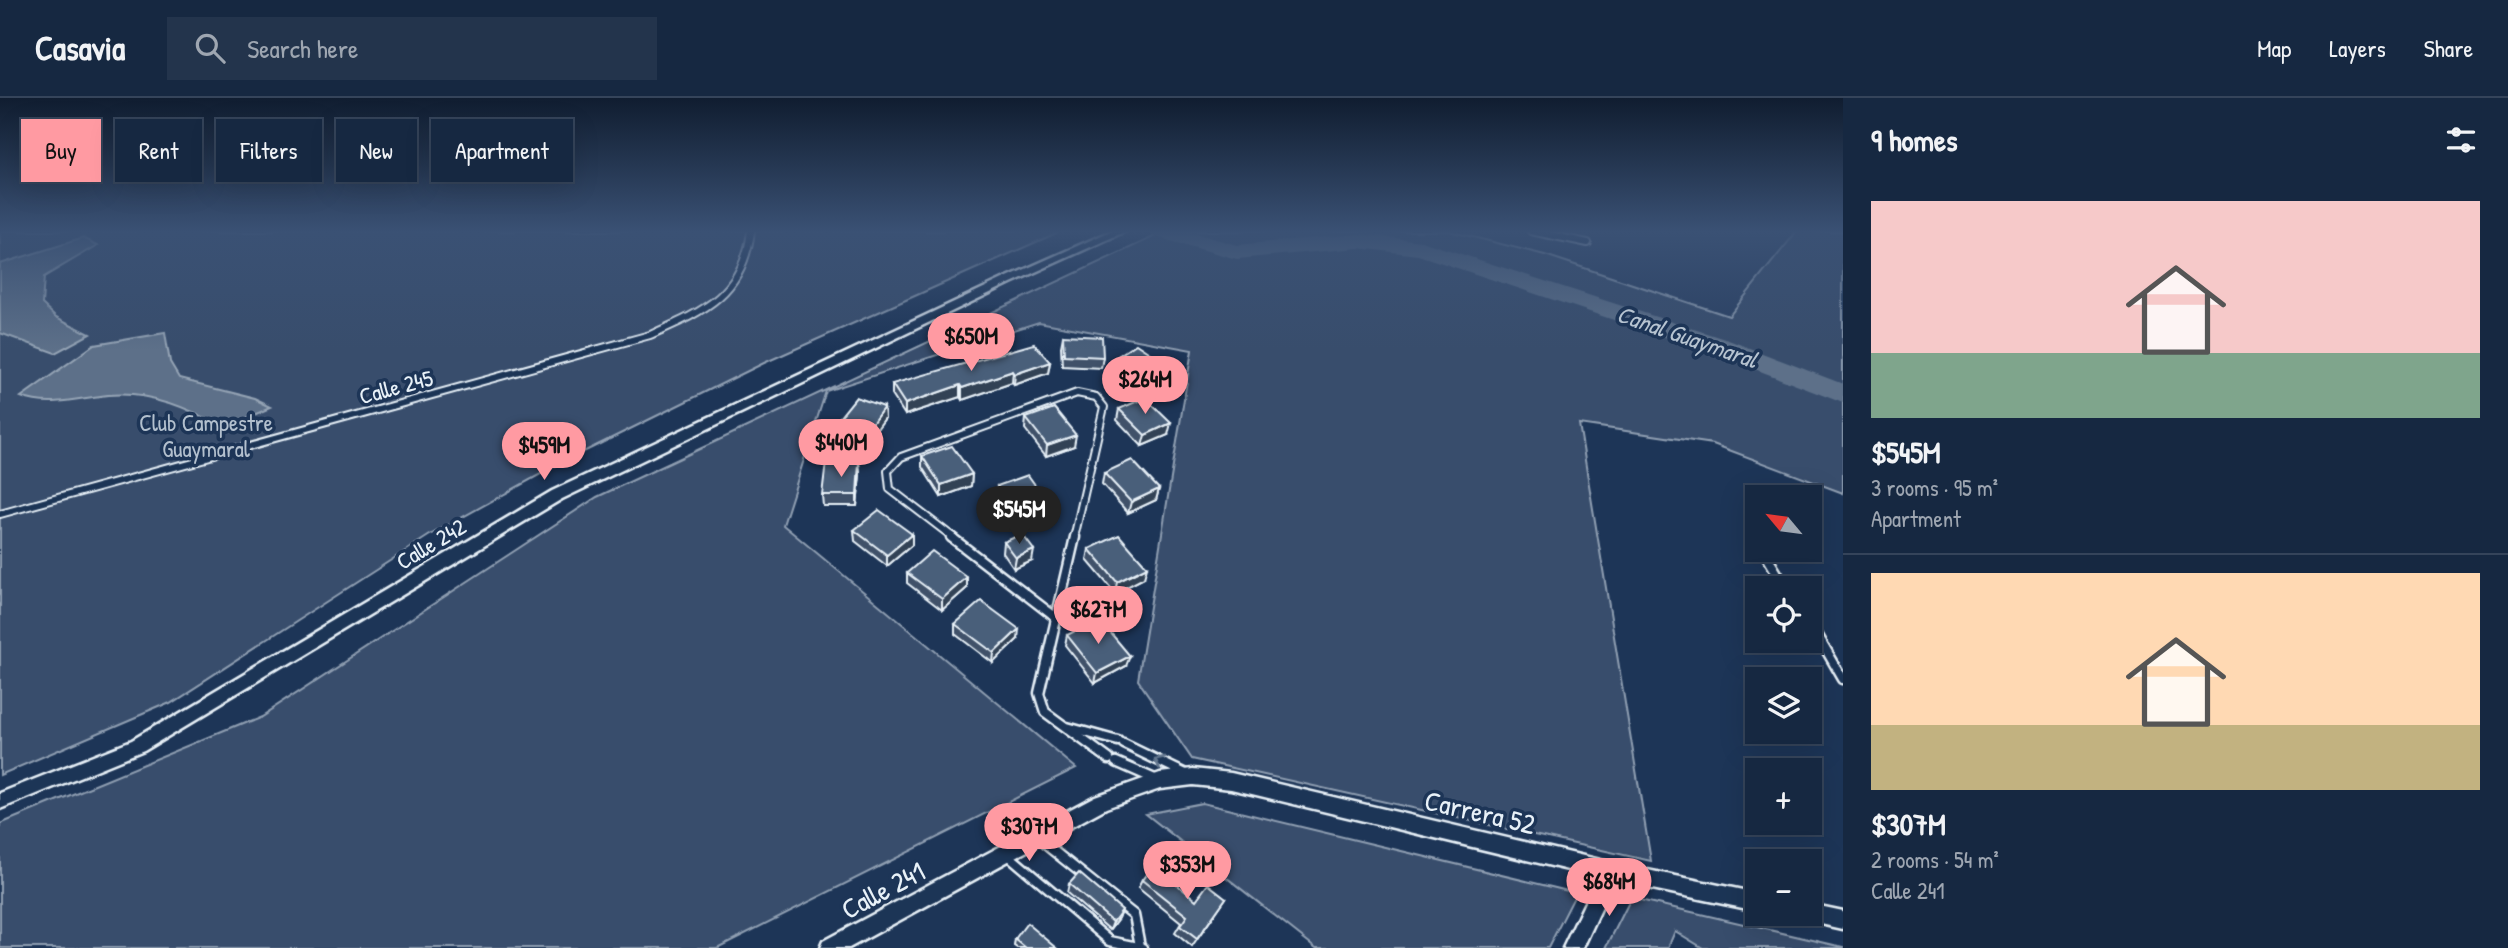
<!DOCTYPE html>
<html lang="en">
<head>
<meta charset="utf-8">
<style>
	body { margin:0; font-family:"Patrick Hand",sans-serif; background:#23344c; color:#f1f3f6; height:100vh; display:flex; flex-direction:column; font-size:26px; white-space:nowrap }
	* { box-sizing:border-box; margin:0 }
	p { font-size:23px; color:#9ea6b1 }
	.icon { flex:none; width:38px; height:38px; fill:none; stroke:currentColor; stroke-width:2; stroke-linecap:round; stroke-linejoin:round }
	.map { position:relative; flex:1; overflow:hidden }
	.sheet { display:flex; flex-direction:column; background:#162841; width:665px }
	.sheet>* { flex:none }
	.guide { position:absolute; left:21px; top:21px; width:665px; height:63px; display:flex; gap:14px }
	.needle { width:46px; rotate:299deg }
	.controls { position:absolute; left:1745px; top:387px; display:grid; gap:14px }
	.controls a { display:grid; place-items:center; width:77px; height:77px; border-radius:0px; background:#162841; box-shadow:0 7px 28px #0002,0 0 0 2px #35445a; font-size:35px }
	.price { position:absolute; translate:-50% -60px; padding:0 16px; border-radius:24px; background:#ff9aa2; color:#111; font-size:23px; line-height:46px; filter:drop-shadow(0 2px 4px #0008) }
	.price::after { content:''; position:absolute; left:50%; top:42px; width:21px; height:16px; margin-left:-10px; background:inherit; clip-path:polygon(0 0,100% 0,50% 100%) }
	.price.active { background:#222; color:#fff }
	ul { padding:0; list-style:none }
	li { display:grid; align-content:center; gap:14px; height:371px; padding:0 28px }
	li+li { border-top:2px solid #35445a }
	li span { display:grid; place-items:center; height:217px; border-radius:0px; color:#555 }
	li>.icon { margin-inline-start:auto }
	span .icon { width:126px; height:126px; fill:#fffc; stroke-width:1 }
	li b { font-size:30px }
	h2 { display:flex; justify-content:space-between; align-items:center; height:84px; padding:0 28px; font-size:30px }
	.pill { padding:0 24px; border-radius:0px; background:#162841; box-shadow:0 7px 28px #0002,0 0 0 2px #35445a; font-size:24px; line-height:63px }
	.pill.active { background:#ff9aa2; color:#111 }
	header { display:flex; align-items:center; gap:42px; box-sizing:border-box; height:98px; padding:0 35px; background:#162841; border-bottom:2px solid #35445a }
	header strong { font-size:33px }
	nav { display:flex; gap:38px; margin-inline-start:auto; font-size:24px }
	.search { width:490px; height:63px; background:#23344c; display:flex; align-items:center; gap:18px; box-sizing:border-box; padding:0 24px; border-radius:0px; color:#9ea6b1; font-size:26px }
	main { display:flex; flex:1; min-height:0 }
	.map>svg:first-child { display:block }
</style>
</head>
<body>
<header>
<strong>Casavia</strong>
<div class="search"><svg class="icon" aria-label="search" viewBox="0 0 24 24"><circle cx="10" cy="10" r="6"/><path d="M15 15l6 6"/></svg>Search here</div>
<nav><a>Map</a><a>Layers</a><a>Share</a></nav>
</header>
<main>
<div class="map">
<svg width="1843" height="850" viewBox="0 0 1843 850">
	<rect width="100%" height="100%" fill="#1d3557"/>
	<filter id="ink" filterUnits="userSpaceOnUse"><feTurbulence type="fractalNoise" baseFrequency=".0143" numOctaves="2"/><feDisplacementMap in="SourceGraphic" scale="14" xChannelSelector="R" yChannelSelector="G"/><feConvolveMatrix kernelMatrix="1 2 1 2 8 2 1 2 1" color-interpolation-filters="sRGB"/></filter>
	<g filter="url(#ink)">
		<path fill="#2a4162" d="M1449,133H1797L1729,218L1545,157Z"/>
		<g fill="#374d6c" stroke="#909fb2" stroke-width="2">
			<path d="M0,133H1061L764,265L559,366L430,437L171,604L0,677Z"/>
			<path d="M1166,133H1449L1545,157L1729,218L1797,133H1843V395L1713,346L1579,326L1651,763L1192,661L1138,582L1192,252L1039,224L826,293L783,427L1076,670L717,850H0V726L260,619L597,399Z"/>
			<path d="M1202,705L1576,795L1548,850H1316L1146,716Z"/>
			<path d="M1631,800L1843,849V850H1703L1675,833L1668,850H1606Z"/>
		</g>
		<g fill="#5d7089" stroke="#95a4b5" stroke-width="2">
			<path d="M83,140L98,147L44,179L42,206L56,219L90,236L55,255L0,235V166Z"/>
			<path d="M165,235L170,266L179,281L255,300L272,308L223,329C189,309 149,293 108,297C79,300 49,310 21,299L94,247Z"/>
		</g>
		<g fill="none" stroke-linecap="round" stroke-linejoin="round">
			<path fill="#5d7089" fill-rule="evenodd" d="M1149,133H1187L1237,147L1358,136L1421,143L1731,243L1843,286V305L1713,255L1418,157L1358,150L1237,161L1152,138Z"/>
			<g stroke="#e8f1f8" stroke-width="10">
				<g id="lane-far1">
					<path d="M1531,133L1588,145"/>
					<path d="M1752,409L1757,433"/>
					<path d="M0,416L650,237C704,213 743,197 751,133"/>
					<path d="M954,440L890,391L888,373L901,359L1077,295L1096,299L1104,309L1074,440"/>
				</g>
			</g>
			<g stroke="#e8f1f8" stroke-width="13">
				<g id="lane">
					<path d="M951,439L1055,519"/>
					<path d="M1075,439L1039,595L1045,614L1109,661"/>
					<path d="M1763,452L1786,490"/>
					<path d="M1810,524L1843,581"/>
					<path d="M1067,629L1118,643"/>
					<path d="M1124,646L1186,676"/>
					<path d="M1116,664L1157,682"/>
					<path d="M1036,739L1134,817L1140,848"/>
					<path d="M1006,755L1110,843L1143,850"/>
				</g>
			</g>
			<g stroke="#e8f1f8" stroke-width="5">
				<g id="street">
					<path d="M1111,133H1126L1011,185L562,401L143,653L0,711V695L131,643L552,393L1003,181Z"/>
					<path d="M1193,671L1231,675L1609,764L1757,795V813L1614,783L1583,850H1563L1597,779L1231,691L1193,687L1160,691L1106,710L849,850H820L823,843L1095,698L1160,675Z"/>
					<path d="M1810,806L1843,813V831L1803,822L1801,816H1810Z"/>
				</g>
			</g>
			<use href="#lane-far1" stroke="#1d3557" stroke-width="6"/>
			<use href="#lane" stroke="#1d3557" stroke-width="8"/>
			<use href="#street" fill="#1d3557" fill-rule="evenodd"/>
		</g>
		<g fill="#3f5169" stroke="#e8f1f8" stroke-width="2">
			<path d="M1063,237L1103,259L1101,270L1062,268L1061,248Z"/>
			<path d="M1115,260L1163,278L1143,291L1113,271Z"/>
			<path d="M1050,264L1048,275L1014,287L1012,285L962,302L960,299L905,317L892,297V286Z"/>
			<path d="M884,309L885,320L865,347L836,337L835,325Z"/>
			<path d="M1119,311L1168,337L1142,348L1117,322Z"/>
			<path d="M1026,320L1074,348L1046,358L1025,331Z"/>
			<path d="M922,358L972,376L971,388L941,399L922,369Z"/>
			<path d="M859,364L860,376L857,408H823L822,397Z"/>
			<path d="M1104,375L1159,391L1156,402L1128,415L1102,386Z"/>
			<path d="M997,388L1050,408L1048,419L1018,430L996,399Z"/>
			<path d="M854,432L912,436V447L887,468L855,443Z"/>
			<path d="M1004,444L1032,463L1014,471L1003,455Z"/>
			<path d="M1089,451L1144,480L1115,495L1087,462Z"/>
			<path d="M907,475L967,490L942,512L907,485Z"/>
			<path d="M955,526L1018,541L993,565L955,536Z"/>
			<path d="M1067,537L1126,568L1095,585L1065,547Z"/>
			<path d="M1142,782L1196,802L1226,800L1192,849L1175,835L1181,825L1138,790Z"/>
			<path d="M1069,786L1122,812L1119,820L1110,832L1067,795Z"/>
			<path d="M1015,841L1057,850H1017L1014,848Z"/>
		</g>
		<g fill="#334255" stroke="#e8f1f8" stroke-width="2">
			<path d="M1050,264L1048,275L1014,287L1015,276Z"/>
			<path d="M1166,266L1163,278L1143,291L1145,280Z"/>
			<path d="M1013,273L1012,285L962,302V290Z"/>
			<path d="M960,287V299L905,317V306Z"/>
			<path d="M884,309L885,320L865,347L864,336Z"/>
			<path d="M1171,325L1168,337L1142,348L1145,337Z"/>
			<path d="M1076,337L1074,348L1046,358L1047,347Z"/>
			<path d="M859,364L860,376L857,408V397Z"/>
			<path d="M972,376L971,388L941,399V387Z"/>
			<path d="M1159,391L1156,402L1128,415L1131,404Z"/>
			<path d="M1050,408L1048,419L1018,430L1019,419Z"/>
			<path d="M912,436V447L887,468V457Z"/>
			<path d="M1034,452L1032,463L1014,471L1016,460Z"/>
			<path d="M1147,469L1144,480L1115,495L1117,484Z"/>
			<path d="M967,479V490L942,512V501Z"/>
			<path d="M1019,531L1018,541L993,565L994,555Z"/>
			<path d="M1130,558L1126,568L1095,585L1097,575Z"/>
			<path d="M1122,812L1119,820L1110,832L1113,824Z"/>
		</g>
		<g fill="#495e7a" stroke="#e8f1f8" stroke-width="2">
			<path d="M1063,237L1102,239L1103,259L1064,257Z"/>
			<path d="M1034,246L1050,264L1015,276L1013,273L962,290L960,287L905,306L892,286Z"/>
			<path d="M1136,246L1166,266L1145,280L1115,260Z"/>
			<path d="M856,299L884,309L864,336L835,325Z"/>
			<path d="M1145,300L1171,325L1145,337L1119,311Z"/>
			<path d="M1054,310L1076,337L1047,347L1026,320Z"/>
			<path d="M952,348L972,376L941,387L922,358Z"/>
			<path d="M1132,362L1159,391L1131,404L1104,375Z"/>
			<path d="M826,364H859L857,397H822Z"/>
			<path d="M1028,377L1050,408L1019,419L997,388Z"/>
			<path d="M879,412L912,436L887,457L854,432Z"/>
			<path d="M1022,436L1034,452L1016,460L1004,444Z"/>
			<path d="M1119,437L1147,469L1117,484L1089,451Z"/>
			<path d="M932,453L967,479L942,501L907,475Z"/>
			<path d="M981,503L1019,531L994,555L955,526Z"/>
			<path d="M1099,521L1130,558L1097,575L1067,537Z"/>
			<path d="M1153,767L1196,802L1208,786L1226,800L1197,841L1180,828L1187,818L1142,782Z"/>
			<path d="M1079,775L1122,812L1113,824L1069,786Z"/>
			<path d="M1027,825L1057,850H1026L1015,841Z"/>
		</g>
		<defs><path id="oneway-chevron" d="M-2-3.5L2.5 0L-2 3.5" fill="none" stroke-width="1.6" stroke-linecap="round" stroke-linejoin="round" transform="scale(1.75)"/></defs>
		<use stroke="#64778f" href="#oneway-chevron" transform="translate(1159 663) rotate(-154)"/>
	</g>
	<linearGradient id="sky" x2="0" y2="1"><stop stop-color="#101d30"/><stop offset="0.53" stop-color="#3a5174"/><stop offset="1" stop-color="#3a5174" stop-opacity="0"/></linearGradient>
	<rect width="1843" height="252" fill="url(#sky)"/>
	<g text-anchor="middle" stroke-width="7" stroke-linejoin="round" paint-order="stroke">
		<g font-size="23" fill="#e8f1f8" stroke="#1d3557">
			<text transform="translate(396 289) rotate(-15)" y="8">Calle 245</text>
			<text transform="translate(431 446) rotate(-31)" y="8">Calle 242</text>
		</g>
		<g font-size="23" fill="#b3c0ce" stroke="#1d3557">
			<text x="206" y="333">Club Campestre<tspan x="206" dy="26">Guaymaral</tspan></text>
		</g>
		<g font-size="24" font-style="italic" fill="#b7c4d1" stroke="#1d3557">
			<text transform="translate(1687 239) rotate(19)" y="8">Canal Guaymaral</text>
		</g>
		<g font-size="28" fill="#e8f1f8" stroke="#1d3557">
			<text transform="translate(1480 714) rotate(13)" y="10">Carrera 52</text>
			<text transform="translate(883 792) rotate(-28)" y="10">Calle 241</text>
		</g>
	</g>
</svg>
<div class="controls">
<a><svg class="needle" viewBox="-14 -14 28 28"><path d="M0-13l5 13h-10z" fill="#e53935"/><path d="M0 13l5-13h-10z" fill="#9ea6b1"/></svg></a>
<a><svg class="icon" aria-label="locate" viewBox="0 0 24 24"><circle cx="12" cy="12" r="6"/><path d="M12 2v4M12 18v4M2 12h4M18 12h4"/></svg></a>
<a><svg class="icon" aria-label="layers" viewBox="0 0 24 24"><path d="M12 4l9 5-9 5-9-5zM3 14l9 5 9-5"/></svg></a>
<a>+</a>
<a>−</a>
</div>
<b class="price" style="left:971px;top:275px">$650M</b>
<b class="price" style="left:1145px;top:318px">$264M</b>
<b class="price" style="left:841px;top:381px">$440M</b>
<b class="price" style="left:544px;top:384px">$459M</b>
<b class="price active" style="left:1019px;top:448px">$545M</b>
<b class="price" style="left:1098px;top:548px">$627M</b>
<b class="price" style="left:1029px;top:765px">$307M</b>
<b class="price" style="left:1187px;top:803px">$353M</b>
<b class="price" style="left:1609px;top:820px">$684M</b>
<div class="guide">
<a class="pill active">Buy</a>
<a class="pill">Rent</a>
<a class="pill">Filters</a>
<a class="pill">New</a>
<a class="pill">Apartment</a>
</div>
</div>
<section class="sheet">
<h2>9 homes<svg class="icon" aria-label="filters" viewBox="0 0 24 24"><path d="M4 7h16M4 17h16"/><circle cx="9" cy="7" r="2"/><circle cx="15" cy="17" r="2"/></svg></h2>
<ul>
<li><span style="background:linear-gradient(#f6c9c9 70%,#7fa58c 0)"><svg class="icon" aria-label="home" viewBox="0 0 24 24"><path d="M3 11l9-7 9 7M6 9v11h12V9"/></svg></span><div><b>$545M</b><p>3 rooms · 95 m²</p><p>Apartment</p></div></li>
<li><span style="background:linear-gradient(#ffd9b3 70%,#c2b280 0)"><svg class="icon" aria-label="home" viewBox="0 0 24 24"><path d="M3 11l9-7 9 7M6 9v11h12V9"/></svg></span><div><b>$307M</b><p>2 rooms · 54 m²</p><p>Calle 241</p></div></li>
</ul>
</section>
</main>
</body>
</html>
